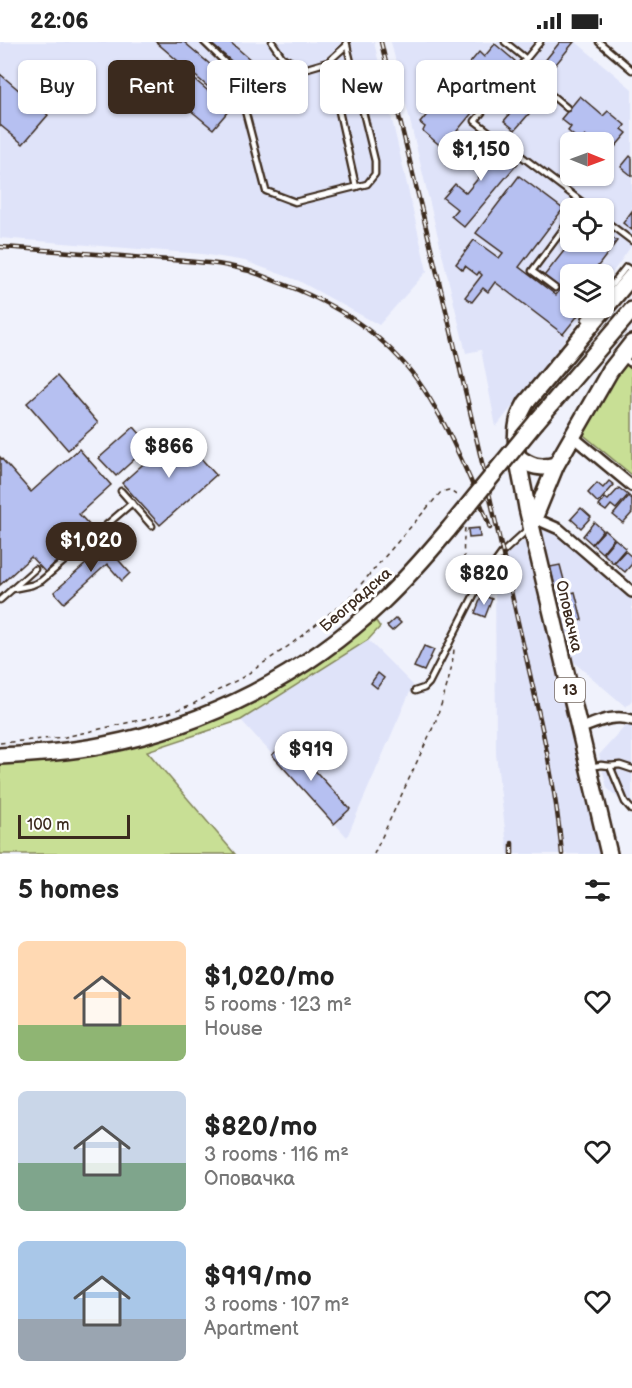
<!DOCTYPE html>
<html lang="en">
<head>
<meta charset="utf-8">
<style>
	body { margin:0; font-family:"Balsamiq Sans",sans-serif; background:#f2f2f2; color:#222; height:100vh; display:flex; flex-direction:column; font-size:22px; white-space:nowrap }
	* { box-sizing:border-box; margin:0 }
	p { font-size:20px; color:#767676 }
	.icon { flex:none; width:33px; height:33px; fill:none; stroke:currentColor; stroke-width:2; stroke-linecap:round; stroke-linejoin:round }
	.map { position:relative; height:812px; overflow:hidden }
	.details { display:flex; flex-direction:column; background:#fff; flex:1 }
	.details>* { flex:none }
	.top-card { position:absolute; left:18px; top:18px; width:597px; height:54px; display:flex; gap:12px }
	.needle { width:39px; rotate:91deg }
	.controls { position:absolute; left:560px; top:90px; display:grid; gap:12px }
	.controls a { display:grid; place-items:center; width:54px; height:54px; border-radius:9px; background:#fff; box-shadow:0 2px 4px #0004; font-size:30px }
	.scale { position:absolute; left:18px; bottom:15px; width:112px; box-sizing:border-box; padding-left:6px; border:3px solid #3b2a1e; border-top:0; font-size:16px; line-height:21px; white-space:nowrap; color:#3b2a1e; -webkit-text-stroke:4px #fff; paint-order:stroke }
	.price { position:absolute; translate:-50% -51px; padding:0 14px; border-radius:21px; background:#fff; color:#222; font-size:20px; line-height:39px; filter:drop-shadow(0 2px 3px #0008) }
	.price::after { content:''; position:absolute; left:50%; top:36px; width:18px; height:14px; margin-left:-9px; background:inherit; clip-path:polygon(0 0,100% 0,50% 100%) }
	.price.active { background:#3b2a1e; color:#fff }
	ul { padding:0; list-style:none }
	li { display:flex; align-items:center; gap:18px; height:150px; padding:0 18px }
	li span { display:grid; place-items:center; flex:none; width:168px; height:120px; border-radius:9px; color:#555 }
	li>.icon { margin-inline-start:auto }
	span .icon { width:72px; height:72px; fill:#fffc; stroke-width:1 }
	li b { font-size:26px }
	h2 { display:flex; justify-content:space-between; align-items:center; height:72px; padding:0 18px; font-size:26px }
	.pill { padding:0 21px; border-radius:9px; background:#fff; box-shadow:0 2px 4px #0004; font-size:21px; line-height:54px }
	.pill.active { background:#3b2a1e; color:#fff }
	.status { display:flex; justify-content:space-between; align-items:center; height:42px; padding:0 30px; background:#fff; direction:ltr }
	.status svg { height:16px; fill:currentColor }
	.map>svg:first-child { display:block }
</style>
</head>
<body>
<div class="status"><b>22:06</b><svg viewBox="0 0 49 12"><path d="M0 12V9h3v3zM5 12V6h3v6zM10 12V3h3v9zM15 12V0h3v12zM26 1h20v11H26zM47 4h2v5h-2z"/></svg></div>
<div class="map">
<svg width="632" height="812" viewBox="0 0 632 812">
	<rect width="100%" height="100%" fill="#f0f2fc"/>
	<filter id="ink" filterUnits="userSpaceOnUse"><feTurbulence type="fractalNoise" baseFrequency=".0167" numOctaves="2"/><feDisplacementMap in="SourceGraphic" scale="12" xChannelSelector="R" yChannelSelector="G"/><feConvolveMatrix kernelMatrix="1 2 1 2 8 2 1 2 1" color-interpolation-filters="sRGB"/></filter>
	<g filter="url(#ink)">
		<g fill="#dfe3f9" fill-rule="evenodd">
			<path d="M0,0H374L427,229L379,283L299,239L245,219L202,212L0,196Z"/>
			<path d="M391,0H576L632,47V203L603,244V232H570V266H588L566,296L496,385L481,308L466,311ZM570,100H603V134H570ZM570,166H603V200H570Z"/>
			<path d="M541,485L558,491L632,555V658L626,665L570,617L540,496Z"/>
			<path d="M527,496L603,812H508L496,712L495,527L507,512Z"/>
			<path d="M368,598L413,643L347,795L241,678Z"/>
			<path d="M628,681L632,684V769L607,746L599,713Z"/>
		</g>
		<g fill="#c8df95" stroke="#82845a" stroke-width="1.5">
			<path d="M632,313V433L579,389L616,332L626,322Z"/>
			<path d="M376,579L380,585L368,598L241,678L147,709L235,812H0V721L76,716L141,703L219,675L252,661L327,614Z"/>
		</g>
		<g fill="#b6c0f1" stroke="#3b2a1e" stroke-width="1.5">
			<path d="M156,0H184L226,36L214,50Z"/>
			<path d="M209,0H230L252,19L243,29Z"/>
			<path d="M560,0H574L552,27L544,20Z"/>
			<path d="M495,2L515,19L443,106L423,89L425,85L420,81L479,10L484,15Z"/>
			<path d="M177,23L230,67L213,87L160,43Z"/>
			<path d="M0,32L48,73L23,102L0,83Z"/>
			<path d="M580,54L603,74L608,69L625,83L622,87L627,91L608,113L603,109V100H593L585,94L580,99L568,89L571,85L561,77Z"/>
			<path d="M523,56L534,66L515,88L504,79Z"/>
			<path d="M487,96L518,121L464,185L451,174L457,167L443,156L455,142L466,151L486,127L471,115Z"/>
			<path d="M630,114L632,116V134L621,125Z"/>
			<path d="M519,134L563,167L519,225L556,253L561,247L544,234L571,200H603V189L617,199L592,232H570V261L569,263L570,266H572L580,271L563,292L495,240L488,250L483,246L472,260L465,255L482,233L479,230L477,233L465,224L463,228L456,222L474,198L499,216L503,211L476,191Z"/>
			<path d="M632,169V188L623,181Z"/>
			<path d="M57,334L98,381L68,408L27,361Z"/>
			<path d="M134,385L150,403L116,434L99,416Z"/>
			<path d="M178,391L216,433L160,483L122,441Z"/>
			<path d="M79,407L111,443L79,472L93,487L45,530L31,515L0,543V415L31,450Z"/>
			<path d="M609,439L614,443L598,461L588,451L597,441L603,446Z"/>
			<path d="M619,446L628,453L616,467L611,463L606,469L599,464L605,456L608,458Z"/>
			<path d="M629,454L632,457V471L623,481L613,473Z"/>
			<path d="M581,466L591,475L581,486L571,477Z"/>
			<path d="M594,480L603,488L592,502L583,494Z"/>
			<path d="M479,486L480,495L469,496L468,487Z"/>
			<path d="M605,488L614,496L602,511L592,502Z"/>
			<path d="M615,497L626,506L613,521L603,511Z"/>
			<path d="M106,504L130,531L122,539L107,522L64,561L54,550Z"/>
			<path d="M625,509L632,515V522L625,530L614,521Z"/>
			<path d="M560,523L565,542L555,545L550,525Z"/>
			<path d="M575,550L582,578L571,581L564,553Z"/>
			<path d="M482,553L492,557L485,575L475,571Z"/>
			<path d="M396,576L401,581L392,589L387,584Z"/>
			<path d="M424,604L434,608L424,629L414,625Z"/>
			<path d="M378,631L384,636L377,646L371,641Z"/>
			<path d="M288,699L350,767L334,782L272,713Z"/>
		</g>
		<g fill="none" stroke-linecap="round" stroke-linejoin="round">
			<g stroke="#3b2a1e" stroke-width="9">
				<g id="lane">
					<path d="M204,0L235,30L266,149L295,160L367,142L375,132V119L346,0"/>
					<path d="M272,0L282,15L304,27L328,20L347,3"/>
					<path d="M505,0L526,17"/>
					<path d="M540,0L475,79L590,166"/>
					<path d="M599,0L632,28"/>
					<path d="M328,20L356,145"/>
					<path d="M519,26L567,66"/>
					<path d="M603,177L632,199"/>
					<path d="M555,246L532,229L570,178"/>
					<path d="M603,254L626,225L632,229"/>
					<path d="M585,277L594,266"/>
					<path d="M624,316L632,323"/>
					<path d="M121,449L152,484"/>
					<path d="M12,547L32,543L41,539L132,461"/>
					<path d="M0,558L35,527"/>
					<path d="M415,649L424,646L429,641L479,543L502,511L528,487"/>
					<path d="M610,724L620,723L632,727"/>
					<path d="M591,725L601,723L610,724L625,760L632,768"/>
				</g>
			</g>
			<g stroke="#3b2a1e" stroke-width="14">
				<g id="street">
					<path d="M573,395L632,444"/>
					<path d="M534,476L559,487L632,550"/>
					<path d="M579,687C596,681 614,671 632,678"/>
				</g>
			</g>
			<g stroke="#3b2a1e" stroke-width="20">
				<g id="primary">
					<path d="M536,380L632,268"/>
					<path d="M518,415C531,425 540,427 556,423"/>
					<path d="M531,484L556,423L610,329L632,301"/>
					<path d="M0,714C35,712 70,710 104,703C208,683 306,632 383,559C406,537 427,513 448,488"/>
					<path d="M609,812L527,466C523,440 512,405 518,379C519,373 523,367 526,361L632,234"/>
				</g>
			</g>
			<g stroke="#3b2a1e" stroke-width="1.5" stroke-dasharray="4.5 4.5" stroke-linecap="butt">
				<path d="M465,486C463,503 461,526 474,538"/>
				<path d="M0,701L65,695L166,672L193,662L243,635L290,603L349,556L441,450L449,448L459,455"/>
				<path d="M374,812L435,681C443,657 452,632 454,607"/>
			</g>
			<use href="#lane" stroke="#fff" stroke-width="4.5"/>
			<use href="#street" stroke="#fff" stroke-width="9"/>
			<use href="#primary" stroke="#fff" stroke-width="15"/>
			<g stroke="#3b2a1e" stroke-width="4.5">
				<g id="rail">
					<path d="M381,0C425,183 471,365 511,549C530,636 554,723 562,812"/>
					<path d="M0,205C49,208 97,212 145,216C177,219 214,219 245,228C255,230 265,235 275,239C331,259 383,290 418,339C436,364 449,391 462,419C472,441 482,463 490,486"/>
					<path d="M512,812V801"/>
				</g>
			</g>
			<use href="#rail" stroke="#fff" stroke-width="2" stroke-dasharray="7" stroke-linecap="butt"/>
			<g stroke="#3b2a1e" stroke-width="20" stroke-linecap="butt">
				<path id="primary-bridge" d="M448,488L536,380"/>
			</g>
			<use href="#primary-bridge" stroke="#fff" stroke-width="15"/>
		</g>
	</g>
	<g text-anchor="middle" stroke-width="6" stroke-linejoin="round" paint-order="stroke">
		<rect fill="#fff" stroke="#766a62" stroke-width="1.5" x="555" y="636" width="30" height="24" rx="4.5"/>
		<g font-size="15" font-weight="bold" fill="#3b2a1e">
			<text x="570" y="653">13</text>
		</g>
		<g font-size="16" fill="#3b2a1e" stroke="#fff">
			<text transform="translate(355 557) rotate(-41)" y="6">Београдска</text>
			<text transform="translate(570 574) rotate(77)" y="6">Оповачка</text>
		</g>
	</g>
</svg>
<div class="controls">
<a><svg class="needle" viewBox="-14 -14 28 28"><path d="M0-13l5 13h-10z" fill="#e53935"/><path d="M0 13l5-13h-10z" fill="#767676"/></svg></a>
<a><svg class="icon" aria-label="locate" viewBox="0 0 24 24"><circle cx="12" cy="12" r="6"/><path d="M12 2v4M12 18v4M2 12h4M18 12h4"/></svg></a>
<a><svg class="icon" aria-label="layers" viewBox="0 0 24 24"><path d="M12 4l9 5-9 5-9-5zM3 14l9 5 9-5"/></svg></a>
</div>
<div class="scale">100 m</div>
<b class="price" style="left:481px;top:140px">$1,150</b>
<b class="price" style="left:169px;top:437px">$866</b>
<b class="price active" style="left:91px;top:531px">$1,020</b>
<b class="price" style="left:484px;top:564px">$820</b>
<b class="price" style="left:311px;top:740px">$919</b>
<div class="top-card">
<a class="pill">Buy</a>
<a class="pill active">Rent</a>
<a class="pill">Filters</a>
<a class="pill">New</a>
<a class="pill">Apartment</a>
</div>
</div>
<section class="details">
<h2>5 homes<svg class="icon" aria-label="filters" viewBox="0 0 24 24"><path d="M4 7h16M4 17h16"/><circle cx="9" cy="7" r="2"/><circle cx="15" cy="17" r="2"/></svg></h2>
<ul>
<li><span style="background:linear-gradient(#ffd9b3 70%,#8fb573 0)"><svg class="icon" aria-label="home" viewBox="0 0 24 24"><path d="M3 11l9-7 9 7M6 9v11h12V9"/></svg></span><div><b>$1,020/mo</b><p>5 rooms · 123 m²</p><p>House</p></div><svg class="icon" aria-label="heart" viewBox="0 0 24 24"><path d="M12 20l-8-8c-3-5 5-10 8-4 3-6 11-1 8 4z"/></svg></li>
<li><span style="background:linear-gradient(#c9d6e8 60%,#7fa58c 0)"><svg class="icon" aria-label="home" viewBox="0 0 24 24"><path d="M3 11l9-7 9 7M6 9v11h12V9"/></svg></span><div><b>$820/mo</b><p>3 rooms · 116 m²</p><p>Оповачка</p></div><svg class="icon" aria-label="heart" viewBox="0 0 24 24"><path d="M12 20l-8-8c-3-5 5-10 8-4 3-6 11-1 8 4z"/></svg></li>
<li><span style="background:linear-gradient(#a9c7e8 65%,#9aa5b1 0)"><svg class="icon" aria-label="home" viewBox="0 0 24 24"><path d="M3 11l9-7 9 7M6 9v11h12V9"/></svg></span><div><b>$919/mo</b><p>3 rooms · 107 m²</p><p>Apartment</p></div><svg class="icon" aria-label="heart" viewBox="0 0 24 24"><path d="M12 20l-8-8c-3-5 5-10 8-4 3-6 11-1 8 4z"/></svg></li>
</ul>
</section>
</body>
</html>
